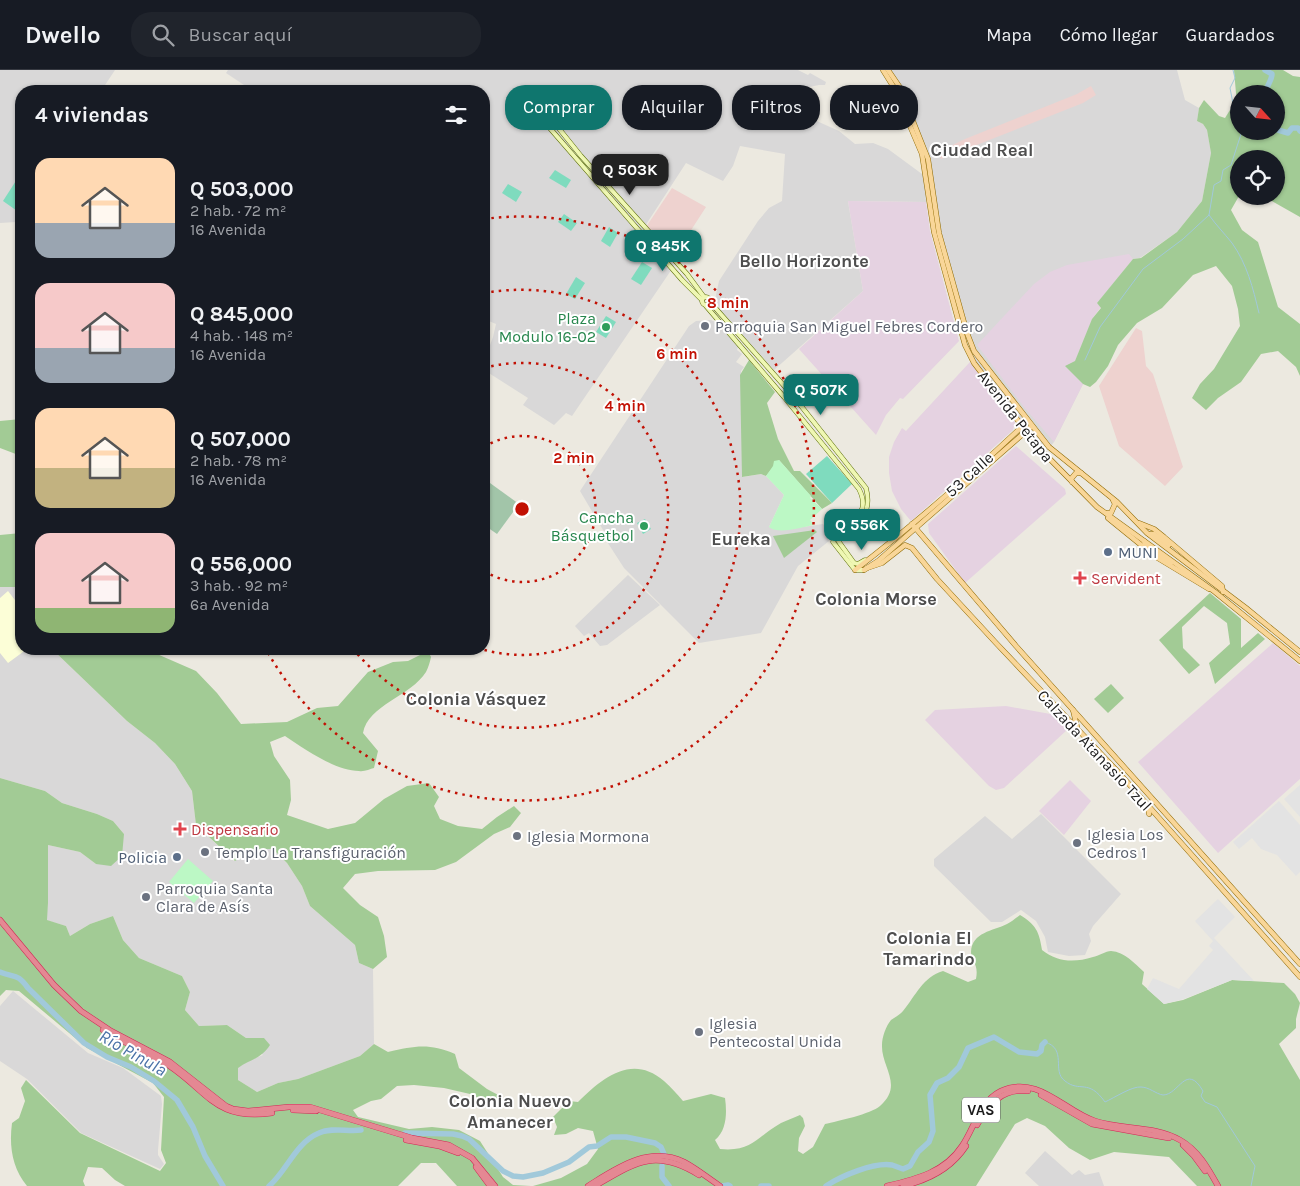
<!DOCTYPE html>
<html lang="es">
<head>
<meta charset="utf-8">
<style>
	body { margin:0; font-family:Karla,sans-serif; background:#20242c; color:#f1f3f6; height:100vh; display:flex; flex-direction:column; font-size:19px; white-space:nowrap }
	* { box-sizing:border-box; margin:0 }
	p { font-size:16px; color:#9ea1a6 }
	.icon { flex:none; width:28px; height:28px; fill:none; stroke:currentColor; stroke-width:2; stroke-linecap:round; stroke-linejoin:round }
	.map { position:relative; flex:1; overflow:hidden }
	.drawer { position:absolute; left:15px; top:15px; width:475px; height:570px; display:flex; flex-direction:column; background:#171b24; border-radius:20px; box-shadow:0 1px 4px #0004 }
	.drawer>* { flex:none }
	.hud { position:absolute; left:505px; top:15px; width:475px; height:45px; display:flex; gap:10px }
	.needle { width:32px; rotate:117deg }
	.tools { position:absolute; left:1230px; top:15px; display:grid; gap:10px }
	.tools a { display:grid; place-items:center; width:55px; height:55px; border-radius:50%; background:#171b24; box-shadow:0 1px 4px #0004; font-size:25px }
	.price { position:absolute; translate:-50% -42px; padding:0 11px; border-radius:10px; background:#0f766e; color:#fff; font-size:16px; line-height:32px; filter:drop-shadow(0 1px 2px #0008) }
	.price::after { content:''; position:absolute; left:50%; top:30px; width:15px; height:11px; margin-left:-8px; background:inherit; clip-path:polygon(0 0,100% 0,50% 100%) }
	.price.current { background:#222; color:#fff }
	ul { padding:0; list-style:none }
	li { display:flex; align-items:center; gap:15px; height:125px; padding:0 20px }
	li span { display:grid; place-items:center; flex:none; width:140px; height:100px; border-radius:15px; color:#555 }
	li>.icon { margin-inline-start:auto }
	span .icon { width:60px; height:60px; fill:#fffc; stroke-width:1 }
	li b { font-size:21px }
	h2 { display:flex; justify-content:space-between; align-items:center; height:60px; padding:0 20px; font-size:21px }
	.pill { padding:0 18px; border-radius:20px; background:#171b24; box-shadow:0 1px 4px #0004; font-size:18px; line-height:45px }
	.pill.current { background:#0f766e; color:#fff }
	header { display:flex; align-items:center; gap:30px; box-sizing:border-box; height:70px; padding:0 25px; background:#171b24; border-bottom:1px solid #363941 }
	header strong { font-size:24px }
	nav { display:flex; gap:28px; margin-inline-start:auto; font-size:18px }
	.search { width:350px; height:45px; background:#20242c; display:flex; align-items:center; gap:12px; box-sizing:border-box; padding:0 18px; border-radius:20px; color:#9ea1a6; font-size:19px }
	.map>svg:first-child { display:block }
</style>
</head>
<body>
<header>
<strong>Dwello</strong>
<div class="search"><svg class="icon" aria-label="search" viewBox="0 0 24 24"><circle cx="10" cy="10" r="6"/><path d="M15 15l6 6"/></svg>Buscar aquí</div>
<nav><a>Mapa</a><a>Cómo llegar</a><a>Guardados</a></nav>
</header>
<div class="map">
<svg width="1300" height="1116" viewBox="0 0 1300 1116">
	<rect width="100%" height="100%" fill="#ece9e0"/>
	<g fill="#d9d8d8">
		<path d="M0,0H115L101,21H21V143L16,152L0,153Z"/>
		<path d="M228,0H798L808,5L810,3L826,12L825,15H819L804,18L790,39L839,61L855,74L873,73L888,79L922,104L925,110L926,132L848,131L863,221L774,300L721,241L717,233L716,225L719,211L758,151L769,138L782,131L785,84L740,76L733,96L723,111L686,93L647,153L644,161L674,196L572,346L566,343L554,355L523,335L528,328L484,300V291L493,267L496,254L484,249V21H253L226,3Z"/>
		<path d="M890,0H1177L1185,30L1199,38L1197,51L1203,54L1207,60L1211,83L1202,131L1177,162L1140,188L1133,189L1097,233L1092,249L1075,291L1066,297L1083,314L1054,372L1048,380L1026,357L978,295L970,280L959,229L940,159L929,86L904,24L898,10Z"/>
		<path d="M711,250L717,253L738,277L737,280L742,284L736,292L744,297L741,301L743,407L761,404L766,406L784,425L769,457L783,460L823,454L830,461L826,465L829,471L798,496L761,563L699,573L624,498L604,467L606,465L580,421L689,256L696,251Z"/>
		<path d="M628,505L660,535L607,575L600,576L589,563L584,566L575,556Z"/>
		<path d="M2,516L20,517L21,519V579H52L127,651L155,673L175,694L192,721L196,755L234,791L254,779H273L287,793L302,816L310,836L355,875L359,893L373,899L374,974L360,986L298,1009L278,1013L257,1022L238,1010L237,998L250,990L263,985L246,968L227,955L199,956L185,940L190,922L182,906L139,888L123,870L113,846L90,854L70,866L66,856L46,850L48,833V775L80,782L96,794L124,764L113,751L97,744L62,733L45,721L0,708V517Z"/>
		<path d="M1041,744L1121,824L1093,856L1089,864L1091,871L1085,885L1069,886L1048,882L1045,867L1036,851L1021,840L1002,852H991L934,796V789L985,746L1012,769Z"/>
		<path d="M13,921L88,983L123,998L161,1026L162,1034L158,1080V1085L164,1094L160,1099L81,1063L27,1009L0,991V936Z"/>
		<path d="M1045,1081L1072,1105L1079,1100L1085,1105L1099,1102L1104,1116H1039L1025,1103Z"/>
	</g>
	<g fill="#eed2cf">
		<path d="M1091,16L1096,25L1083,33L941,89L938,82L965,69L1077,24Z"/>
		<path d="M672,118L706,137L684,171L679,169L669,181L646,157Z"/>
		<path d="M1136,258L1142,261L1146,296L1153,304L1183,397L1165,416L1119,376L1099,316Z"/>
	</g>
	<g fill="#e5d2e1">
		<path d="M848,131L926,132L930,161L959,271L903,329L900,328L886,345L876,365L799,279L863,221Z"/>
		<path d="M1129,184L1133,189L1097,233L1101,237L1092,249L1075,291L1066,296L1083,314L1054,372L1024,337L977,275L1034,214L1050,202L1067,195Z"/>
		<path d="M970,292L1015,352L1013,360L911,451L901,439L892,421L889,403V387L894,372L902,358L906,361Z"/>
		<path d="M1016,376L1065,419L1066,424L965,513L929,463L928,454Z"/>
		<path d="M1273,573L1300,596V709L1218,783L1138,692Z"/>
		<path d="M1006,636L1056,645L1067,660L1004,718L996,720L989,716L925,650L935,640Z"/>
		<path d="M1070,710L1091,731L1064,765L1039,741Z"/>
	</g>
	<path fill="#fcfed7" d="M8,521L21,538V579H27L8,593L0,583V528Z"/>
	<g fill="#a2cb95" fill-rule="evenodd">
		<path d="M1234,0H1283L1293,6L1300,7V147L1263,126H1276V89H1239V126L1231,140L1242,160L1258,172L1278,237L1300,254V306L1296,297L1278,281L1261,284L1241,312L1218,328L1206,340L1192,328L1200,314L1214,299L1240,256L1238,239L1232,216L1216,196L1193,205L1162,238L1137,253L1118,275L1108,296L1096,312L1090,317L1083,314L1065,296L1075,291L1092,249L1101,238L1097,233L1133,189L1141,188L1177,162L1202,131L1211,83L1207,60L1203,54L1197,51L1199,38L1204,30L1219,46L1225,48L1230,40L1237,35ZM1239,24H1276V61H1239Z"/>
		<path d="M749,290L775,322L767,333L778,369L794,401H800L832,433L822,439L779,390L766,406L761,404L742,407L740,305Z"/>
		<path d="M21,349V386L0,378V351Z"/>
		<path d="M815,460L817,462L784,488L773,466Z"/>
		<path d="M21,463V519L19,517H0V465Z"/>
		<path d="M1210,523L1241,549V578L1258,563L1265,569L1215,614L1209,593L1230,574L1227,553L1204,536L1182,557L1183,578L1200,595L1189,604L1159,570Z"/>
		<path d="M52,579H126L157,584L196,601L217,623L241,654L287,652L317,638L338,636L368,602L393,592L408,591L428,581L431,587C430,592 428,598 426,602C411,626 368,635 363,663L378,681L374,698C370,699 364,702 359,701C336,701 304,679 285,666L270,672L274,686L290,710L291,730L287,745L328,759L355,753L384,729L407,716L429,713L439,727L434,736L440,749L458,756L482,759L497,747L514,736L521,743L510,757L494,764L456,792L435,800L378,801L355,804L343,818L360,835L378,847L384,866L387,887L373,899L359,893L355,875L310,836L302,816L287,793L273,779H254L235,791L196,755L192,721L175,694L155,673L127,651Z"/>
		<path d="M1111,614L1124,628L1108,643L1094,629Z"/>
		<path d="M0,708L45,721L62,733L97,744L113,751L124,764L122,786L111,796L96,794L80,782L48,775V833L47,850L66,856L70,866L90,854L113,846L123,870L139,888L182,906L190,922L185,940L199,956L227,955L246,968H264L270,975C261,989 251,989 238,998V1010L257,1022L278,1013L298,1009L360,986L374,974L388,982C415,976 429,973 455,984L459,998L487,1019L500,1026L499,1035L488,1033L470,1024L444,1018L414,1015L397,1016L381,1029L371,1031L353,1040L358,1047L409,1059L432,1057L459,1060L480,1071L503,1107L513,1115L531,1116H457L436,1093H421L398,1116H125L115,1110L102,1098L88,1097L83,1111L85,1116H27C12,1098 9,1076 12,1053L19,1048L25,1031L21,1018L26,1010L80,1063L160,1101L166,1093L161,1080L164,1027L153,1013L87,978L19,921L6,920L0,926Z"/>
		<path d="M1020,845C1036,855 1039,861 1042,880C1057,892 1074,893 1093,887C1098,886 1106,881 1111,881C1125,882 1134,893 1144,902L1142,914L1164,934L1183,930L1232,910L1284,913L1295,924L1300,933L1296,949V958L1279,974L1300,1010V1116H1197L1169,1087L1114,1082L1090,1090L1069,1078L1045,1056L1027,1048L1015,1054L976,1116H533L561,1108L587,1094L598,1079L593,1061L578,1058L566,1064L554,1065L557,1057L553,1047L569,1031L578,1032C602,1008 632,983 664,1011C671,1017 677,1024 683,1031L711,1024L725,1028C727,1042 727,1060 715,1070L720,1079C753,1082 756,1067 781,1053C787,1050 794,1048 800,1045L803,1048L805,1056L799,1068L798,1081L803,1084L813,1077L825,1054C838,1051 871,1044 880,1036C904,1015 881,997 882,975C882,967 886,956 891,950C895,947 900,945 903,941C916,925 923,907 943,901L968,912L976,909C979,893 971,892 971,882C972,862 993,861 1007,854C1011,852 1016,848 1020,845Z"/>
	</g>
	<path fill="#a2c5a9" d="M490,413L519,434L497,464L484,455V421Z"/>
	<g fill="#bcf8c5">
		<path d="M779,390L811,426L810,428L822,439L810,450L814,455C802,457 779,465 769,457L784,425L766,406L773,396L774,391Z"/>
		<path d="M188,789L213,811L194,833L169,812Z"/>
	</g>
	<g fill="#7fdbbe">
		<path d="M555,100L571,110L566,118L549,108Z"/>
		<path d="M21,103V141L20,143L3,131Z"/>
		<path d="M508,114L522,122L516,132L502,123Z"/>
		<path d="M564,144L577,153L571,161L558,152Z"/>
		<path d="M609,157L618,163L610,177L601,171Z"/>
		<path d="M642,192L652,198L641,215L631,209Z"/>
		<path d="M576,207L585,213L575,229L566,224Z"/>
		<path d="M606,246L616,252L606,268L596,262Z"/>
		<path d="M827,386L852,414L832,433L806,404Z"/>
		<path d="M645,449L651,459L643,464L637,453Z"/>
	</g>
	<g fill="#e3e3e3">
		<path d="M1300,715V747L1284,729Z"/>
		<path d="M1279,731L1300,755V802L1296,806L1277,785L1261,779L1252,768L1239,779L1233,772Z"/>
		<path d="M1218,829L1235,847L1214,868L1254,911L1232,910L1184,929L1164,934L1147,919L1153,908L1179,919L1213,880L1209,876L1213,871L1195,851Z"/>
	</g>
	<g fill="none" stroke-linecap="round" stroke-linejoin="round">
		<g stroke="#a1c9da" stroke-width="1">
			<path d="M1233,0L1235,8L1230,18L1235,44L1239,50"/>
			<path d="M1209,145C1216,155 1224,163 1232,173C1247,194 1253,218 1259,243"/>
			<path d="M1085,290L1100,257L1143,199L1183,169L1209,145L1214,115L1221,111L1223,100L1231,95L1242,61"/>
			<path d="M1045,972C1068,979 1051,1001 1065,1011C1080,1023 1088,1008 1105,1032C1114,1028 1132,1016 1141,1017C1149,1017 1156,1024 1163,1025C1179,1025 1186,992 1203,1021L1201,1026L1205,1032L1217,1037L1255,1096L1251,1116"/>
		</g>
		<g stroke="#a1c9da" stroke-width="5.5">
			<path d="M1265,0L1272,4C1272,11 1265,17 1266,24"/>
			<path d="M1276,37L1279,40L1276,48"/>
			<path d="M1276,55L1278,60L1288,63L1292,58H1298L1300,61"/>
			<path d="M0,902C15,908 17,903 28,918L84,973L107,987L131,997L154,1011L177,1030L193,1057L205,1086L223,1116"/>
			<path d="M405,1063L453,1064L462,1066L469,1069L503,1101L513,1106L523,1107L543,1103L569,1092L589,1077L597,1076L611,1067H626L655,1073L661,1077L664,1084"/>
			<path d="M662,1096V1107L669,1116"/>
			<path d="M269,1116C287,1101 295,1073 319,1063C332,1057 348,1062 361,1060"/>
			<path d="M722,1116L728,1115L730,1116"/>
			<path d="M761,1116H769"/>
			<path d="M826,1116C841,1106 874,1092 892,1095C895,1096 900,1098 903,1099L910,1096L918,1082L929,1072L933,1061L930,1025L937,1013L948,1008L959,997L968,978L994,967L1019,982L1037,984L1041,981L1042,975L1045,972"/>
		</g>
		<g stroke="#5b6d07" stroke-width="5">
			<g id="secondary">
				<path d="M540,35L581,86L687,204L704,227"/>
				<path d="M534,40L682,210L702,230"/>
				<circle cx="706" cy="231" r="4"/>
				<path d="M710,232L794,327L866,418C873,445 858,454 840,469L839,472L854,493L858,494L865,490"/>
				<path d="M706,236L784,327L859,419C875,451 838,450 833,472L855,500H864"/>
			</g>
		</g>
		<g stroke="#8f6a03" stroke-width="5.5">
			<g id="primary">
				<path d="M883,0L893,16L922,84L934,162L965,275L974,293L1039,378L1097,437L1215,522L1300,591"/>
				<path d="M888,0L899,16L928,89L939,163L967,263L974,281L1049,377L1117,432L1147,463L1246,538L1300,582"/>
				<path d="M1072,412L1071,409L1076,403H1081"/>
				<path d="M1106,443H1111L1115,434L1113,430"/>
				<path d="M1108,448L1156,487L1209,519"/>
				<path d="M1139,453L1154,459L1164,467L1222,516L1223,522"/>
				<path d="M912,454L1016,576L1300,894"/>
				<path d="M1149,464H1154L1169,475"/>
				<path d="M1144,471L1146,476L1171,493"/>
				<path d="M867,498L882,493L905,475L912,478L937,509L996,573L1120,704L1300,907"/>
				<path d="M855,500C915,454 973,403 1028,351"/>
				<path d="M864,500L878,491L1032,356"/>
				<path d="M1073,640L1077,657"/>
				<path d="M1148,736L1149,744"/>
			</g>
		</g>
		<g stroke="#d12755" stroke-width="6">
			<g id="highway">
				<path d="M0,850L54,915L81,941L111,961L170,992L226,1036L233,1039L248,1041L289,1037H310L412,1068L449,1075L472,1088L495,1116"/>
				<path d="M103,960C124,973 147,982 168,995C209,1022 215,1051 272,1043"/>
				<path d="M1041,1025L1092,1054L1169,1068"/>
				<path d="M293,1040L316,1041"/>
				<path d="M977,1055C988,1034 1003,1018 1028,1021"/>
				<path d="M406,1070L439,1076L458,1083"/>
				<path d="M1183,1075L1194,1086L1205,1101"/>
				<path d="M476,1097L490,1116"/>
				<path d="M588,1116C617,1098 649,1075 684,1092C697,1099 708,1108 720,1116"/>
				<path d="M595,1116C636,1092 655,1078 699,1105"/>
				<path d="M887,1116C917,1109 945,1102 962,1076C975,1057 979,1032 1001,1021C1038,1004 1064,1041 1095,1051C1123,1060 1154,1055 1180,1070C1198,1080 1208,1098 1218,1116"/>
				<path d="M903,1116C929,1110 951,1099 966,1076"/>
			</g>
		</g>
		<use href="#secondary" stroke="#eff7b3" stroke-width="4"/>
		<use href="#primary" stroke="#f9d698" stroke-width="4.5"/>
		<use href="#highway" stroke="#e48893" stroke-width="5"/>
	</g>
	<g fill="none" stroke="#c21104" stroke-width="2.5" stroke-dasharray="2.5 5">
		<path d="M484 377A73 73 0 1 1 484 501"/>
		<path d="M484 298A146 146 0 1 1 481 579"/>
		<path d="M484 223A219 219 0 1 1 354 580"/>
		<path d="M484 149A292 292 0 1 1 267 581"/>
	</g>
	<g fill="#6b7280" stroke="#fff" stroke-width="2">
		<circle cx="705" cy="256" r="5"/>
		<circle cx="517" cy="766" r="5"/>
		<circle cx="1077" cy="773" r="5"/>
		<circle cx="205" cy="782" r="5"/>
		<circle cx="146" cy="827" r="5"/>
		<circle cx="699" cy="962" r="5"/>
	</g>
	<g fill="#2e9e5b" stroke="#fff" stroke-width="2">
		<circle cx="606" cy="257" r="5"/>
		<circle cx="644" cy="456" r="5"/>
	</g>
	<g fill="#5c6f8a" stroke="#fff" stroke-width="2">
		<circle cx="1108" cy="482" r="5"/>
		<circle cx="177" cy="787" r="5"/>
	</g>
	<g fill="#e0444e" stroke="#fff" stroke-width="2">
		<path d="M1077.5 500.5h5v5h5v5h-5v5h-5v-5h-5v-5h5z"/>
		<path d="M177.5 751.5h5v5h5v5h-5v5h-5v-5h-5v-5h5z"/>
	</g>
	<g text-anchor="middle" stroke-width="4" stroke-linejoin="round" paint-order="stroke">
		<rect fill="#fff" stroke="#5f5f5f" stroke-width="1" x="962" y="1027.5" width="38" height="25" rx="4"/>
		<g font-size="15" font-weight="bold" fill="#1b1b1b">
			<text x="981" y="1045">VAS</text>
		</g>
		<g font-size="16" fill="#27864d" stroke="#fff" text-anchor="end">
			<text x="596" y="254">Plaza<tspan x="596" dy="18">Modulo 16-02</tspan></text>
			<text x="634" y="453">Cancha<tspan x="634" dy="18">Básquetbol</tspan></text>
		</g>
		<g font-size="16" fill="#5b616d" stroke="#fff" text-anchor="start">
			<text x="715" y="262">Parroquia San Miguel Febres Cordero</text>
			<text x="1087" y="770">Iglesia Los<tspan x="1087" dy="18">Cedros 1</tspan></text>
			<text x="527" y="772">Iglesia Mormona</text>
			<text x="215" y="788">Templo La Transfiguración</text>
			<text x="156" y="824">Parroquia Santa<tspan x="156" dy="18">Clara de Asís</tspan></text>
			<text x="709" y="959">Iglesia<tspan x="709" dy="18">Pentecostal Unida</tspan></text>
		</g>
		<g font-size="16" fill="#1b1b1b" stroke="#fff">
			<text transform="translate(1016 346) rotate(52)" y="6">Avenida Petapa</text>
			<text transform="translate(969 404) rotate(-42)" y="6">53 Calle</text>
			<text transform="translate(1095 680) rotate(47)" y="6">Calzada Atanasio Tzul</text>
		</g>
		<g font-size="16" fill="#4e5e75" stroke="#fff" text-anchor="start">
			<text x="1118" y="488">MUNI</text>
			<text x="167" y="793" text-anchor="end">Policia</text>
		</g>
		<g font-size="16" fill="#be3a42" stroke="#fff" text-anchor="start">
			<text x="1091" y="514">Servident</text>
			<text x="191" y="765">Dispensario</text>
		</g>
		<g font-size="18" font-weight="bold" fill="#4e4e4e" stroke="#fff">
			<text x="982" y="86">Ciudad Real</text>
			<text x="804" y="197">Bello Horizonte</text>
			<text x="741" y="475">Eureka</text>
			<text x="876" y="535">Colonia Morse</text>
			<text x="476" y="635">Colonia Vásquez</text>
			<text x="929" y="874">Colonia El<tspan x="929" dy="21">Tamarindo</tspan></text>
			<text x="510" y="1037">Colonia Nuevo<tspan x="510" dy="21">Amanecer</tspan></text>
		</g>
		<g font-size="18" font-style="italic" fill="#4a72a7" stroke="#fff">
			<text transform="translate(133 983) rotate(30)" y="6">Río Pinula</text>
		</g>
	</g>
	<circle cx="522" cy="439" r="8" fill="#c21104" stroke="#fff" stroke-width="2.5"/>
	<g font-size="15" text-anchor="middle" font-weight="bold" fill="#c21104" stroke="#fff" stroke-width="4" stroke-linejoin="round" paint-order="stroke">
		<text x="728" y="238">8 min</text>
		<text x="677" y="289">6 min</text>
		<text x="625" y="341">4 min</text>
		<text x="574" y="393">2 min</text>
	</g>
</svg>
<div class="tools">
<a><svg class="needle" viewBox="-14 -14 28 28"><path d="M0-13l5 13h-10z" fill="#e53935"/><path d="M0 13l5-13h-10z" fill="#9ea1a6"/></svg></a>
<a><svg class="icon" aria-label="locate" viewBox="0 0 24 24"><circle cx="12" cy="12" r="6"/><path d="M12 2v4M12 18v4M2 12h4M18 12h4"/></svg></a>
</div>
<b class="price current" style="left:630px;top:126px">Q 503K</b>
<b class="price" style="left:663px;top:202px">Q 845K</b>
<b class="price" style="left:821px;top:346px">Q 507K</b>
<b class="price" style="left:862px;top:481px">Q 556K</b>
<div class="hud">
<a class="pill current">Comprar</a>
<a class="pill">Alquilar</a>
<a class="pill">Filtros</a>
<a class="pill">Nuevo</a>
</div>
<section class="drawer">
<h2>4 viviendas<svg class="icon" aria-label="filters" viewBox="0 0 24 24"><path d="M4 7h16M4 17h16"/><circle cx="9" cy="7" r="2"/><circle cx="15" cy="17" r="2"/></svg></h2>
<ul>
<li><span style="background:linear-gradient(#ffd9b3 65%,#9aa5b1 0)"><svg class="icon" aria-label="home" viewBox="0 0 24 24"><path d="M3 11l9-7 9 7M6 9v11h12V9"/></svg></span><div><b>Q 503,000</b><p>2 hab. · 72 m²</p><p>16 Avenida</p></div></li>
<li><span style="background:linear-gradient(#f6c9c9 65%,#9aa5b1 0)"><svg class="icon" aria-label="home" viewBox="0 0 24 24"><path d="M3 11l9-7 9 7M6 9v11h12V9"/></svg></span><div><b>Q 845,000</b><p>4 hab. · 148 m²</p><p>16 Avenida</p></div></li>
<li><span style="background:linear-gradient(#ffd9b3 60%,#c2b280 0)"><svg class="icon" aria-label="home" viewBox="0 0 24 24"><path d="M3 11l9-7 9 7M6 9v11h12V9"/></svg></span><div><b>Q 507,000</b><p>2 hab. · 78 m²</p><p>16 Avenida</p></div></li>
<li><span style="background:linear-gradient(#f6c9c9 75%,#8fb573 0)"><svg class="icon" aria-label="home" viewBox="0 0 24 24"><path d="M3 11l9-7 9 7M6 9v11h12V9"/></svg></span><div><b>Q 556,000</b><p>3 hab. · 92 m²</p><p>6a Avenida</p></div></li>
</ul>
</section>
</div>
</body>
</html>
